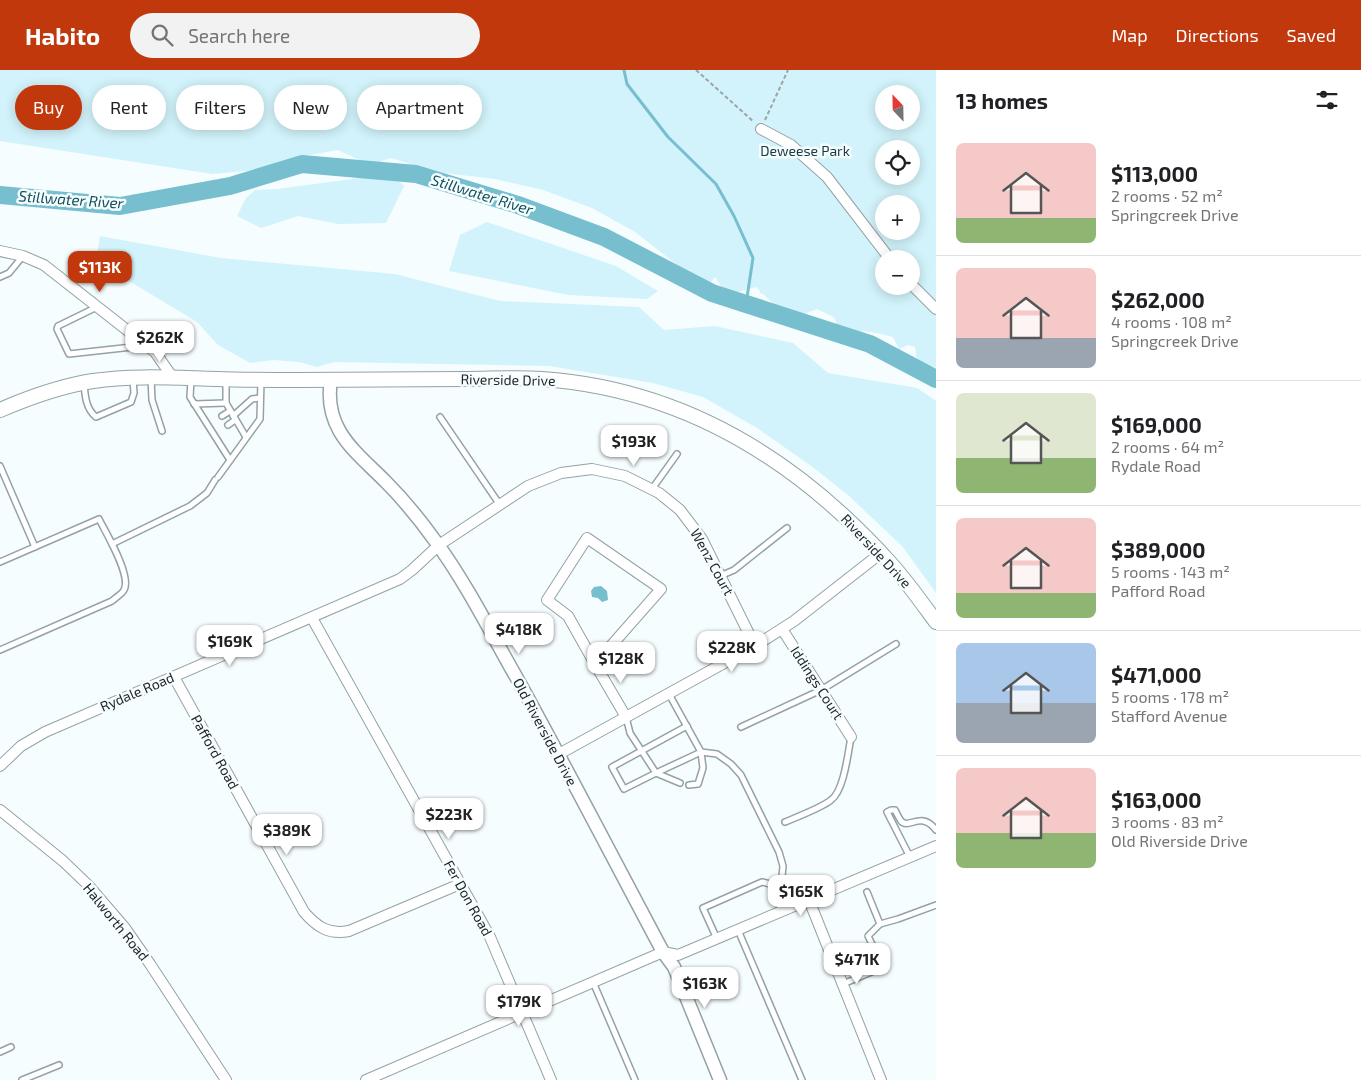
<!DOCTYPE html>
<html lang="en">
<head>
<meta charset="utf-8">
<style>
	body { margin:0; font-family:"Exo 2",sans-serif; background:#f2f2f2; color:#202124; height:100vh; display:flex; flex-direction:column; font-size:19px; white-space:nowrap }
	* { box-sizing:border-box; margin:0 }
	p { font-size:16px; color:#757577 }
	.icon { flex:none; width:28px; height:28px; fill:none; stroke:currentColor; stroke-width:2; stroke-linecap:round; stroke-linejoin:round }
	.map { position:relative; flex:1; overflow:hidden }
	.sheet { display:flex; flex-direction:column; background:#fff; width:425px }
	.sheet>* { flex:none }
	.guide { position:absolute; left:15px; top:15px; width:475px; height:45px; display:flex; gap:10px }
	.needle { width:32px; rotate:338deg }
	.tools { position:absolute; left:875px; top:15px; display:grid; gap:10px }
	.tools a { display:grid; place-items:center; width:45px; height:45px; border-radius:50%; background:#fff; box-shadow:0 2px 12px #0003; font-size:25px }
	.price { position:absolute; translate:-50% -42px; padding:0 11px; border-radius:10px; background:#fff; color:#222; font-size:16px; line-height:32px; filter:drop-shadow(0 1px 2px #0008) }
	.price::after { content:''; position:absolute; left:50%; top:30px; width:15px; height:11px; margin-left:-8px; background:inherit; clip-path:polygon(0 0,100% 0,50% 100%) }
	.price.active { background:#c1380d; color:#fff }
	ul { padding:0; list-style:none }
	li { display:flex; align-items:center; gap:15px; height:125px; padding:0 20px }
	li+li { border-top:1px solid #e0e0e0 }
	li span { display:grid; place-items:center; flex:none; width:140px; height:100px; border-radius:8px; color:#555 }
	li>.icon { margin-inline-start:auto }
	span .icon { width:60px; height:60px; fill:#fffc; stroke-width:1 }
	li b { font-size:21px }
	h2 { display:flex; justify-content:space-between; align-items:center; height:60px; padding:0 20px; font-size:21px }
	.tag { padding:0 18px; border-radius:22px; background:#fff; box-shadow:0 2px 12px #0003; font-size:18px; line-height:45px }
	.tag.active { background:#c1380d; color:#fff }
	header { display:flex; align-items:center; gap:30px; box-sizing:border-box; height:70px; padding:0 25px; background:#c1380d; color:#fff }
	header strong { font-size:24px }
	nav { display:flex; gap:28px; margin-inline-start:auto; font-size:18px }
	.search { width:350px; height:45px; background:#f2f2f2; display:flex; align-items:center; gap:12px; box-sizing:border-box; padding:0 18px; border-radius:28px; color:#757577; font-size:19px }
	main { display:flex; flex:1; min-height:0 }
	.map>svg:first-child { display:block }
</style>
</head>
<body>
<header>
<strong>Habito</strong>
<div class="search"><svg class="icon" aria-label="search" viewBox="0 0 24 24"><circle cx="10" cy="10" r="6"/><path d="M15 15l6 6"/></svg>Search here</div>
<nav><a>Map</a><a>Directions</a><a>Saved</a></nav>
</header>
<main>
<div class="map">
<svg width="936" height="1010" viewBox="0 0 936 1010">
	<rect width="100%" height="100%" fill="#f6fdfe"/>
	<g fill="#d2f3fb" fill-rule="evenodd">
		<path d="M0,0H936V298L917,290L915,277L908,275L899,279L893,267C872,262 862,257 842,268L837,261L835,248L817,239L798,246L777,237L763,224L760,223V221L756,217L727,225L715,207L703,221L687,215L685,201L635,162L592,138L543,120L495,109L435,102L391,88L370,95L338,80L288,89L257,100L212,104L0,71ZM884,24H911V51H884ZM884,79H911V106H884ZM884,134H911V161H884ZM884,189H911V216H884Z"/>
		<path d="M390,104L404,116L386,153L338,154L298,146L261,158L237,146L246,128L255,120L277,119Z"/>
		<path d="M487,152L616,196L658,221L647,229L568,225L449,201L460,165Z"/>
		<path d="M100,166L221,188L395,204L500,231L639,237L664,260L715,256L793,273L828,303L917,318L936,331V523L902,476L849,426L814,398L757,358L703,327L653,313L549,296L334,292L317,297L299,292L273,290L250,293L218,275L197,252L96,191Z"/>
	</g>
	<path fill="#77becf" d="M601,516L607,521L608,530L602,532L598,528L592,527L591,521L594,517Z"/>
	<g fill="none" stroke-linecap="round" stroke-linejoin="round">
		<path stroke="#77becf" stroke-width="3" d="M624,0L627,14L668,67L716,114L734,146L753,188L746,234"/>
		<path stroke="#77becf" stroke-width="18" d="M0,125L120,136L230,116L302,94L416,104L518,135L604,167L712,223L870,274L936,309"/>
		<g stroke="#93a2a6" stroke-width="8">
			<g id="service">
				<path d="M0,207L9,203L23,186"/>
				<path d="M97,237L58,256L57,259L69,284L132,277L142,272"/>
				<path d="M151,308L152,330L162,361"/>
				<path d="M191,310L190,327L230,390"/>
				<path d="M226,311V333L246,367"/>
				<path d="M84,314C85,326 86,339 96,347L131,332L134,323L133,309"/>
				<path d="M194,334L226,333"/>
				<path d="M222,346L230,341"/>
				<path d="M233,346L252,329L260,328"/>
				<path d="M440,347L500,435"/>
				<path d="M228,355L235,350"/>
				<path d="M0,396L35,477"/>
				<path d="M218,407L260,349L261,310"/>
				<path d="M652,419L677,384"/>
				<path d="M112,474L190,436L207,423L215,410"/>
				<path d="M0,492L99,449C106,463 132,506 124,520C122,524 115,528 112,531L0,580"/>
				<path d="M720,506L734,500L787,458"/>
				<path d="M669,624L701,682L703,698L698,714L689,715"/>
				<path d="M626,647L630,663L656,703L624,719L612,697L687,656"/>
				<path d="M741,657L821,620L896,574"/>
				<path d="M680,713L656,703L701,682L717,684L731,694L741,705L779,782L783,796L782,807L774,823L782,841"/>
				<path d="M785,752C797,747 823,737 831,730C844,721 848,683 851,667"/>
				<path d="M910,787L887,742L891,740H895C897,744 899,748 901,751C909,760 921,740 936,760"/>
				<path d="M880,854L898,849L936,835"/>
				<path d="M738,860L802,1010"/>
				<path d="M717,869L703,838L762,812L770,814L774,823"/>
				<path d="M593,912L635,1010"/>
				<path d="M843,914L883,897L868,866L880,854L867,822"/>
				<path d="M0,982L11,977"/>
				<path d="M22,1010L59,995"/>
			</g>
		</g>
		<g stroke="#93a2a6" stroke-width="12">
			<g id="minor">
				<path d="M761,59L791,75L827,107L890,189"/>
				<path d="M0,181L23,186L44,195L155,282L173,308"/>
				<path d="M911,214L936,239"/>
				<path d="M587,468L661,519L595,594L568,546L547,530Z"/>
				<path d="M312,548L490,867L551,1010"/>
				<path d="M782,559L851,667"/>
				<path d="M595,594L626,647"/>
				<path d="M174,607L304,842C317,857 329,865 349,861L460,814"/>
				<path d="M559,684L755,576L794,551L881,483"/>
				<path d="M0,696L21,676L45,662L400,509L412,500L439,475L528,416L561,403L592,399L625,406L659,423L680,440L702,469L755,576"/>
				<path d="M0,740L63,791L88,815L125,858L150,894L226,1010"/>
				<path d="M809,830L881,1010"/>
				<path d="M366,1010L663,882L678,885L936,776"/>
			</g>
		</g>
		<g stroke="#93a2a6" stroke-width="15">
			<path id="tertiary" d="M331,310C323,359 355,381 385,411C404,430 421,451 436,472C468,516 492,565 519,612C568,701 615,792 663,882L674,897L720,1010"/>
		</g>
		<g stroke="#93a2a6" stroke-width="16">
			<path id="secondary" d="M0,340C30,327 61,316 93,311C134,305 176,308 217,309C244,310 272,310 299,310C354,310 409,309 464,309C490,309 516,307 542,309C684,319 799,391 892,495C908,513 922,533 936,552"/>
		</g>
		<g stroke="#9da4a5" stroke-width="2" stroke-dasharray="4 2.5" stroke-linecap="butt">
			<path d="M696,0L754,52"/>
			<path d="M765,50L788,0"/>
		</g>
		<use href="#service" stroke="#fff" stroke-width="5"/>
		<use href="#minor" stroke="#fff" stroke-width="10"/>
		<use href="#tertiary" stroke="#fff" stroke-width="12"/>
		<use href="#secondary" stroke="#fff" stroke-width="14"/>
	</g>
	<g text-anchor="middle" stroke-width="5" stroke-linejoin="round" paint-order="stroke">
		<g font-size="14" fill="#183a42" stroke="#f6fdfe">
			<text x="805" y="86">Deweese Park</text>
		</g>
		<g font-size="14" fill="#1d2324" stroke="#f6fdfe">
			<text transform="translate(508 310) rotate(1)" y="5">Riverside Drive</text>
			<text transform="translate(876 481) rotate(47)" y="5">Riverside Drive</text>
			<text transform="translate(712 492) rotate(61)" y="5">Wenz Court</text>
			<text transform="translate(817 613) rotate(57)" y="5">Iddings Court</text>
			<text transform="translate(137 622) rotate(-23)" y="5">Rydale Road</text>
			<text transform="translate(545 662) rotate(62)" y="5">Old Riverside Drive</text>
			<text transform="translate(215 682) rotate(61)" y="5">Pafford Road</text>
			<text transform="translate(468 828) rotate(61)" y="5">Fer Don Road</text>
			<text transform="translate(116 852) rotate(51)" y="5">Halworth Road</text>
		</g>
		<g font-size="15" font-style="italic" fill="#114f5b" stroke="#f6fdfe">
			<text transform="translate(482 125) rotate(17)" y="5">Stillwater River</text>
			<text transform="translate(71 130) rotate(4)" y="5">Stillwater River</text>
		</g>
	</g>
</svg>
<div class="tools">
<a><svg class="needle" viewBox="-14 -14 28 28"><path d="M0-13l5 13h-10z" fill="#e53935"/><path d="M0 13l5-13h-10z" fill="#757577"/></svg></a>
<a><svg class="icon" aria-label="locate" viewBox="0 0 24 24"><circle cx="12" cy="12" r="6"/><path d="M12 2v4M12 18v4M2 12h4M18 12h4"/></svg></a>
<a>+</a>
<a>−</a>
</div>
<b class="price active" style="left:100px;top:223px">$113K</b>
<b class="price" style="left:160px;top:293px">$262K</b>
<b class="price" style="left:634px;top:397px">$193K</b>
<b class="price" style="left:519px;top:585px">$418K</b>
<b class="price" style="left:230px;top:597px">$169K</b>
<b class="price" style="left:732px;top:603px">$228K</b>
<b class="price" style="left:621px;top:614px">$128K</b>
<b class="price" style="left:449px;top:770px">$223K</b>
<b class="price" style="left:287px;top:786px">$389K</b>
<b class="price" style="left:801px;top:847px">$165K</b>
<b class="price" style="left:857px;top:915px">$471K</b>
<b class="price" style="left:705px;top:939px">$163K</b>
<b class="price" style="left:519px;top:957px">$179K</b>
<div class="guide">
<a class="tag active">Buy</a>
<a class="tag">Rent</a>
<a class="tag">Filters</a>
<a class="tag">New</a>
<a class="tag">Apartment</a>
</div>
</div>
<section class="sheet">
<h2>13 homes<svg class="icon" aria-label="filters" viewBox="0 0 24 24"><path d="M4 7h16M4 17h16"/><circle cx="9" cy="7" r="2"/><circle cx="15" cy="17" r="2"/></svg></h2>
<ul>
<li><span style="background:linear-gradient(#f6c9c9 75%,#8fb573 0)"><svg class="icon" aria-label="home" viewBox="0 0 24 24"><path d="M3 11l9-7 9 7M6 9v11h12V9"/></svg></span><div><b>$113,000</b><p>2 rooms · 52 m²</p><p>Springcreek Drive</p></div></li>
<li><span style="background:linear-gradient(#f6c9c9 70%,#9aa5b1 0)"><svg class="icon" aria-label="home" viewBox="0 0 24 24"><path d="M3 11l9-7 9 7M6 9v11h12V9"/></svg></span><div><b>$262,000</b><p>4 rooms · 108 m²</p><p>Springcreek Drive</p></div></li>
<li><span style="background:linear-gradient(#dfe7d0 65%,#8fb573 0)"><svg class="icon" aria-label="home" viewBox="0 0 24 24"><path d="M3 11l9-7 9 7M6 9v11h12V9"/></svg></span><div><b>$169,000</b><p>2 rooms · 64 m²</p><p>Rydale Road</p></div></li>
<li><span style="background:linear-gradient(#f6c9c9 75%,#8fb573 0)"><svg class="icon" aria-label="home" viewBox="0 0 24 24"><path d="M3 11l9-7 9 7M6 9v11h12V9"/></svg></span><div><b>$389,000</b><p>5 rooms · 143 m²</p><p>Pafford Road</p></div></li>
<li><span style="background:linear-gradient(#a9c7e8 60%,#9aa5b1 0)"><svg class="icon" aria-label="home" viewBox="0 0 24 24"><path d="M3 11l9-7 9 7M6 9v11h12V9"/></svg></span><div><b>$471,000</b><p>5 rooms · 178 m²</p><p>Stafford Avenue</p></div></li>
<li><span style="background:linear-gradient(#f6c9c9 65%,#8fb573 0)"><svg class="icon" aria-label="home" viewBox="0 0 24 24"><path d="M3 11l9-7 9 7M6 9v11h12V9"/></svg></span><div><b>$163,000</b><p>3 rooms · 83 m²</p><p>Old Riverside Drive</p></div></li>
</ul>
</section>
</main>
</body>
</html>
